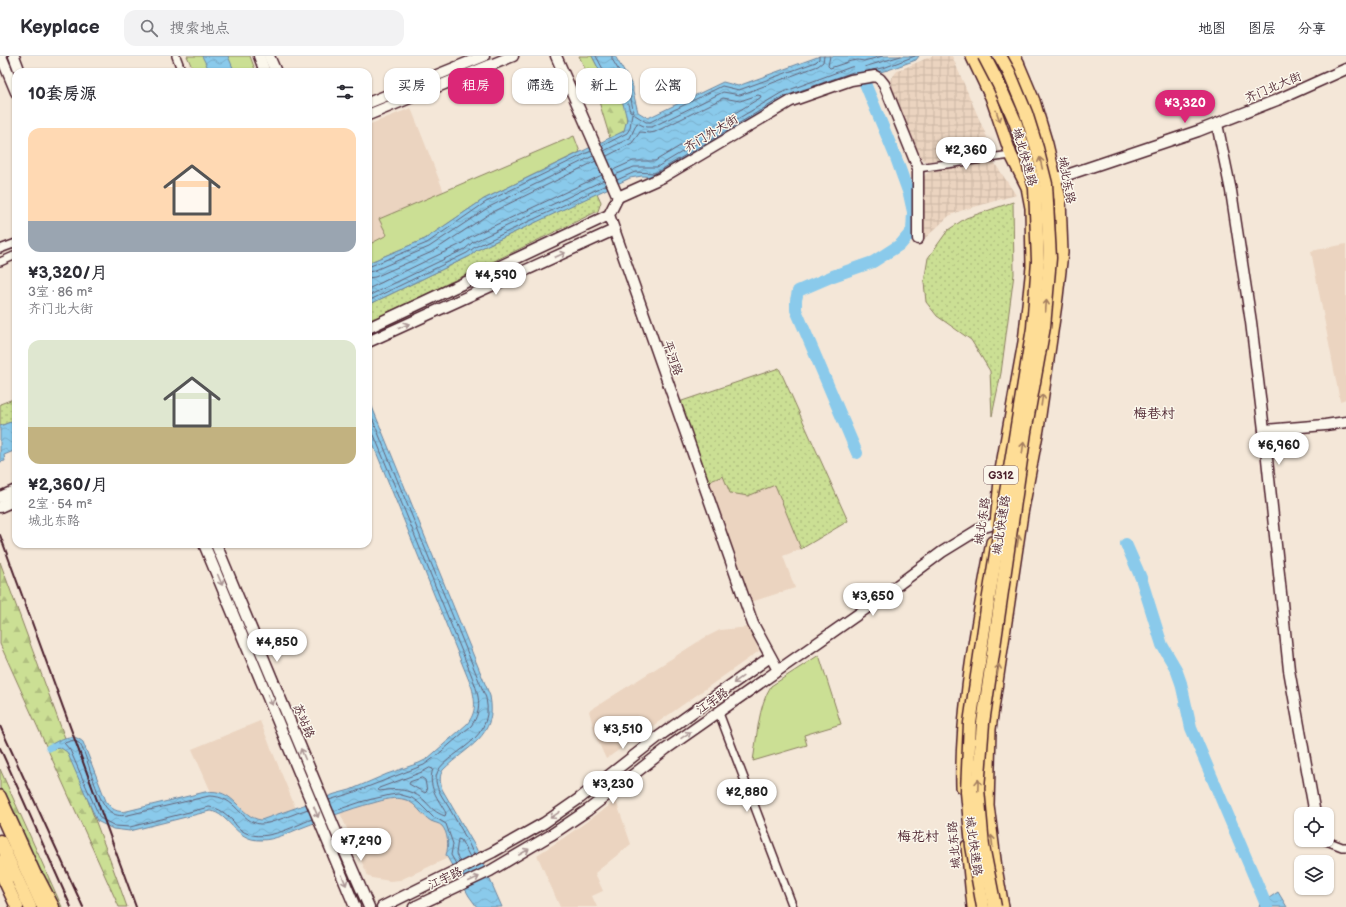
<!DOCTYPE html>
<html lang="zh">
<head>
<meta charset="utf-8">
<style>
	body { margin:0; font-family:"Balsamiq Sans","LXGW WenKai TC",sans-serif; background:#f2f2f3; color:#2b2b33; height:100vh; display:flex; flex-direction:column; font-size:15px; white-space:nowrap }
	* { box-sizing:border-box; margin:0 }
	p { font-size:13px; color:#7c7c81 }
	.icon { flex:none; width:22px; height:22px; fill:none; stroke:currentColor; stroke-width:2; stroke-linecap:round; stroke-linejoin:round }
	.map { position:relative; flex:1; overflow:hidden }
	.details { position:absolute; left:12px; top:12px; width:360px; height:480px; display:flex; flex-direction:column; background:#fff; border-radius:12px; box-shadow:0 1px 3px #0004 }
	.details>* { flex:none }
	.banner { position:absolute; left:384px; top:12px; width:380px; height:36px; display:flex; gap:8px }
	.controls { position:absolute; left:1294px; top:751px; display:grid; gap:8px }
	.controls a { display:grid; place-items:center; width:40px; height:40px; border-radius:8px; background:#fff; box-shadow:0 1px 3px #0004; font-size:20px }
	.price { position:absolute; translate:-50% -34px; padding:0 9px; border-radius:14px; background:#fff; color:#222; font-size:13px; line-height:26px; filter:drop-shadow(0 1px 2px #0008) }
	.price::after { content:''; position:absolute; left:50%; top:24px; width:12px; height:9px; margin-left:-6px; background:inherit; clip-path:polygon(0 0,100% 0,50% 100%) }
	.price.selected { background:#db2777; color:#fff }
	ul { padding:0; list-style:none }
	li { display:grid; align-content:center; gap:8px; height:212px; padding:0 16px }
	li span { display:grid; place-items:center; height:124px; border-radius:12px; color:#555 }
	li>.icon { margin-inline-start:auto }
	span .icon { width:72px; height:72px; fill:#fffc; stroke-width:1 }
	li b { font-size:17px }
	h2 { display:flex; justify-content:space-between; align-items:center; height:48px; padding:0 16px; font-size:17px }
	.tag { padding:0 14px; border-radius:12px; background:#fff; box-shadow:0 1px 3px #0004; font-size:14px; line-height:36px }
	.tag.selected { background:#db2777; color:#fff }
	header { display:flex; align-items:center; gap:24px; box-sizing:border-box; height:56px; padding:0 20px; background:#fff; border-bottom:1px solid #e1e1e2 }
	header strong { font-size:19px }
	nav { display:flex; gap:22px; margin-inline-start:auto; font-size:14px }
	.search { width:280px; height:36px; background:#f2f2f3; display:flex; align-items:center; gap:10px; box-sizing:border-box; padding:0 14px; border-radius:12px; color:#7c7c81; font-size:15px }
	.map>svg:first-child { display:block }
</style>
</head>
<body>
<header>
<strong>Keyplace</strong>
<div class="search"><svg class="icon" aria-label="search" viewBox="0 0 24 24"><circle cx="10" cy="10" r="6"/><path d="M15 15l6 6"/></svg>搜索地点</div>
<nav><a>地图</a><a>图层</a><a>分享</a></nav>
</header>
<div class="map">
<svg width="1346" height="851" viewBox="0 0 1346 851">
	<defs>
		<pattern id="industrial-grid" width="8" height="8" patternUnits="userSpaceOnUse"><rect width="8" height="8" fill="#ebd4c0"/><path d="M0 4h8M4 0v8" fill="none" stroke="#cbb6a5"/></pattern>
		<pattern id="grass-dots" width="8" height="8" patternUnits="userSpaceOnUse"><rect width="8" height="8" fill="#cbdf94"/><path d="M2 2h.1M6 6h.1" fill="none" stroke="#b0bf80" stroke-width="1.8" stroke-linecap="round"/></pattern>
		<pattern id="forest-firs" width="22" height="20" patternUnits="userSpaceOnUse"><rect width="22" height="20" fill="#cbdf94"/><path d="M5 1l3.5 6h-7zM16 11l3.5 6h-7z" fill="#b0bf80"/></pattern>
		<pattern id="water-waves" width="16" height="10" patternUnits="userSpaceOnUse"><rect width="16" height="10" fill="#8acaeb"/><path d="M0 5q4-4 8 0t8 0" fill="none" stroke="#79adca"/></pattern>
	</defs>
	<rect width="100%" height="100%" fill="#f4e7d8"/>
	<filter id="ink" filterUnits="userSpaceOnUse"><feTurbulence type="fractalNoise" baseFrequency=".025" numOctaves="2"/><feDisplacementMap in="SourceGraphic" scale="8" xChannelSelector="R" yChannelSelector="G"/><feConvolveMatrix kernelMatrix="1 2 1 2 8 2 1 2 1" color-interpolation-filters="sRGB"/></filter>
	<g filter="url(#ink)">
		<g fill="#ebd4c0">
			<path d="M411,52L444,136L380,163L387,179L368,189V69Z"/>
			<path d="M1346,188V343L1340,345L1311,195Z"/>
			<path d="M723,420L775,429L801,493L783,500L795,532L751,546L708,426Z"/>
			<path d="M749,571L759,595L606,703L596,681L589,655L704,582L720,574Z"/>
			<path d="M260,665L296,753L260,764L251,761L229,741L222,738L211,736L192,693Z"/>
			<path d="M391,742L403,743L411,746L417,750L432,765L436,766L443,770L449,789L446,799L448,802L400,824L390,825L372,822L368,820L340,757L365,749Z"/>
			<path d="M616,745L631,788L595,817L603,835L592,840L597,851H560L537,799L562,783Z"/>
		</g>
		<g fill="url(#industrial-grid)">
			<path d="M932,0H952L992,93L930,105H925L917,98L890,31V24L897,15Z"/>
			<path d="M994,106L1016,139L960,155L949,160L921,186L923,122L926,118L931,115Z"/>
		</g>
		<g fill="url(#grass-dots)" stroke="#8a7f60">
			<path d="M597,137L601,146L598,155L368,266V249L470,200L477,194Z"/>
			<path d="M1013,146L1014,218L1001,317L992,360L990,315L971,284L937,260L926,246L924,226L928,202L948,174L966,162Z"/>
			<path d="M779,312L848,465L801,493L775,429L748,440L730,437L723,420L708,426L679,346Z"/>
			<path d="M16,342V364L0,370V348Z"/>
		</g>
		<g fill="url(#forest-firs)" stroke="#8a7f60">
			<path d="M579,0H592L611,37H618C624,43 630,66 624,74C622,78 614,80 610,82L597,39Z"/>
			<path d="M0,506L117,823L127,851H119L0,588Z"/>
			<path d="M0,713L62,851H55L0,732Z"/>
		</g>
		<g fill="#cbdf94" stroke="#8a7f60">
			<path d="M187,0H250L256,16H194Z"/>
			<path d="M574,80L580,96L484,143L425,183L368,207V189L387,179L379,163Z"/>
			<path d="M819,599L841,668L804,679L807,689L753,705C757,682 758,650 771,630Z"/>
		</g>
		<g fill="url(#water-waves)" stroke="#70869e">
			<path d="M202,0H228L233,12L230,13L231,16H210Z"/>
			<path d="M592,0H615L633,31V36L638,56L648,62L723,26L738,30L820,0H919L916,4L888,14L863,20L785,45L654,121L642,120L630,122L477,194L470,200L368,249V207L425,183L484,143L624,75L627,63L621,40L618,37H611Z"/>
			<path d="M368,341L490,640C498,681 467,690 443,714C439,720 440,726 442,733L476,792L502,851H477L469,840L446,799C449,790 448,777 442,770C439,767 435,767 431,765C421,759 417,748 406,744C395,740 384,744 373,747C348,753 325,763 301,772C288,777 275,784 261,784C235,785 229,757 210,755L130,775L113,773L97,765L67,696L61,692L52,693L50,689C61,683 72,676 83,686L106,745C111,753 117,757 127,755L205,736C235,731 239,761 261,764L335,738L350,734L387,718L419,707L427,703L467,668C477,656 475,645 472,632L368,376Z"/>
			<path d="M16,364V394L4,399L5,405L0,406V370Z"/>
			<path d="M1278,836L1287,851H1259L1260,848Z"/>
		</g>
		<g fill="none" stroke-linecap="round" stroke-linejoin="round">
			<g stroke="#646378" stroke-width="1">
				<path d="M596,0L613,32C627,34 626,43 630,55L632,56L633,54L629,32L612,3V0"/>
				<path d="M830,0L828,10L830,12L851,5L858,4L864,5L883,0"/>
				<path d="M868,15L886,11L915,0"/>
				<path d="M602,90L627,77L630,72L632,57L646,66H650L722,30L739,34L816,6L819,3V0"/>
				<path d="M604,95L630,82L637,67L646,71H652L723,36L740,39L818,10L823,6L824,0"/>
				<path d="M607,100L632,87L640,76L649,77L655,76L723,42L740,45L758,39L761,40L760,42L655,105H633L613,114"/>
				<path d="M615,119L634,111H657L781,37L851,11L858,10L864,11L901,0"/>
				<path d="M617,124L635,116L654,117L659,115L783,41L853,16L858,15L862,16"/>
				<path d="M368,211L427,187L486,146L591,95"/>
				<path d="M368,216L373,215L429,191L489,151L593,100"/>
				<path d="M368,222L375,221L432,196L492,156L596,105"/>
				<path d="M368,233L461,188L470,181L602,119"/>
				<path d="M368,240L465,193L473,186L604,124"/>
				<path d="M368,245L467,197L475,191L606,129"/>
				<path d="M368,352L486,642C497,692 433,697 436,725C437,734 443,742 448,750C457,766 467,782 474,799"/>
				<path d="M430,712L433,713C427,730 438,743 446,757L445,760C436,757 431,752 425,745C412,733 396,732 380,735L378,734L379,732L422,716Z"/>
				<path d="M422,722L425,724L427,735L425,737L409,728L410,726Z"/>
				<path d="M329,744L352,737L424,709L435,701L471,670C484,653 478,636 471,618L374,379L371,377L368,376"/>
				<path d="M308,753C298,756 269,769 260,768C240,766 237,740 209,740L128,759C122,760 117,760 112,757C96,747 90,705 80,688L74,684L64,687L70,694L100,762L115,770L130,771L209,751C220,752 226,758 233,765C235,768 238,772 241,774C261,789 292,771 312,763"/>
				<path d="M334,755L364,745L390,739L398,738L412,742L419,747L433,761L438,763L446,768L453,788L451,799L456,808"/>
				<path d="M460,806L456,798L458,783L461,784L470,801"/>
			</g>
			<path stroke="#8acaeb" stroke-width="7" d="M49,692L51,691"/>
			<g stroke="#8acaeb" stroke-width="12">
				<path d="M857,397L796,254V244L798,235L833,220L873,206L901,188L912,175L913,156L909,138L896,102L859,13"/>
				<path d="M1126,488L1141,522L1162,589L1176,613L1181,627L1191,672L1267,851"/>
			</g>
			<g stroke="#4a1f2b" stroke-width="10">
				<g id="street">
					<path d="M176,0L182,16"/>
					<path d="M918,112L1011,99"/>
					<path d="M0,193L16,187"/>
					<path d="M0,206L16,199"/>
					<path d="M719,657L793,851"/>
					<path d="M1324,784L1342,791H1346"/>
				</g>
			</g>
			<g stroke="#4a1f2b" stroke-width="13">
				<g id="secondary">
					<path d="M1,0L16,36"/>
					<path d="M14,0L20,16"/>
					<path d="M259,0L265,16"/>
					<path d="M269,0L276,16"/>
					<path d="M556,0L618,141"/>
					<path d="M368,47L484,0"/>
					<path d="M368,59L513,0"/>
					<path d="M1217,68L1231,135L1251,266L1264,374L1289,614L1315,758"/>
					<path d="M1049,125L1198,75L1277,44L1346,13"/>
					<path d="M618,141L609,159L753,568L778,614"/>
					<path d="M618,141L663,121L791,45L851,24L875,20L880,23L884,28L918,112V183"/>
					<path d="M368,272L609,159"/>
					<path d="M368,286L614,174"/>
					<path d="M1264,374L1325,369L1346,366"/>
					<path d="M0,441L16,434"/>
					<path d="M0,451L16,444"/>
					<path d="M204,488L355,851"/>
					<path d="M216,488L334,771L369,851"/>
					<path d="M382,851L493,796L544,767L580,742L658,681L770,601"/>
					<path d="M414,851L490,815L551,779L588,754L666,693L867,552L942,496L981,472L1004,465"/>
				</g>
			</g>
			<g stroke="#4a1f2b" stroke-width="14">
				<g id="primary">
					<path d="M986,30L990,38L1011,99L1027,131L1031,152L1032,211L1024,286L1001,414L996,467"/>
					<path d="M962,731C961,697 964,664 968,631C974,582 983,534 992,486"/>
					<path d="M0,740L41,831"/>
					<path d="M967,790L973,851"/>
					<path d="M0,805L8,822"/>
					<path d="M1003,851L996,812L988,749L990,673L1022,458L1038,373L1057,241L1062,197L1060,143L1047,88L1034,45L1015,0"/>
				</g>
			</g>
			<g stroke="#4a1f2b" stroke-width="15">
				<g id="highway">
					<path d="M972,0L990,38"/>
					<path d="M1013,0L1018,7"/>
					<path d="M0,756L43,851"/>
					<path d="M0,785L30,851"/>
					<path d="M0,815L17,851"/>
					<path d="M38,822L53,851"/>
				</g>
			</g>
			<use href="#street" stroke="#fbf7ec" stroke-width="7"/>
			<use href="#secondary" stroke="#fbf7ec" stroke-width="10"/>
			<use href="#primary" stroke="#fedd96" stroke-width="11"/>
			<use href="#highway" stroke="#fedd96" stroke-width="12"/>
			<g stroke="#4a1f2b" stroke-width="2">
				<path d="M0,479L136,851"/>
				<path d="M0,670L83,851"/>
				<path d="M0,692L71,851"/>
			</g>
			<g stroke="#4a1f2b" stroke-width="15" stroke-linecap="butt">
				<g id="highway-bridge">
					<path d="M983,851L972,790L967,736L970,667L988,546L1033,272L1038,205L1035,132L1024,93L1015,65L999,29L984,0"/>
					<path d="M995,851L983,790L978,733L983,667L1025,376L1044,271L1050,202L1046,128L1037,92L1026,57L1009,16L1000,0"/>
				</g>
			</g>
			<use href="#highway-bridge" stroke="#fedd96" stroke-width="12"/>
		</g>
		<defs><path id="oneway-shaft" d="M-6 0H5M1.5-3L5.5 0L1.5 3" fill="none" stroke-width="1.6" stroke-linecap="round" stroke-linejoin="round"/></defs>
		<g stroke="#a47e60">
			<use href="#oneway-shaft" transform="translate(998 60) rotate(71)"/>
			<use href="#oneway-shaft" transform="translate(1041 107) rotate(-103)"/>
			<use href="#oneway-shaft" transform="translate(1046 250) rotate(-85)"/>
			<use href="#oneway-shaft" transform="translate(1042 344) rotate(-82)"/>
			<use href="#oneway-shaft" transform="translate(1023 392) rotate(-82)"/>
			<use href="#oneway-shaft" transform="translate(1018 485) rotate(-81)"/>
			<use href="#oneway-shaft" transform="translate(998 614) rotate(-81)"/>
			<use href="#oneway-shaft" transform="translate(978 729) rotate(-88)"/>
			<use href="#oneway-shaft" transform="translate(992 785) rotate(-97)"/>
		</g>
		<g stroke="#ab9695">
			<use href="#oneway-shaft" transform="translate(560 199) rotate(-24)"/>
			<use href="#oneway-shaft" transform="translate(404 270) rotate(-24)"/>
			<use href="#oneway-shaft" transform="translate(220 524) rotate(67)"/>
			<use href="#oneway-shaft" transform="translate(738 624) rotate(144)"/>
			<use href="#oneway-shaft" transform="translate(270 644) rotate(67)"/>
			<use href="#oneway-shaft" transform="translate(686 679) rotate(-34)"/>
			<use href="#oneway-shaft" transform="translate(303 698) rotate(-113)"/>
			<use href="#oneway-shaft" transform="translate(316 756) rotate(67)"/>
			<use href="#oneway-shaft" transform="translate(555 759) rotate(146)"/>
			<use href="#oneway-shaft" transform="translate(524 796) rotate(-30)"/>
			<use href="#oneway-shaft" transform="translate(474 823) rotate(-25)"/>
			<use href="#oneway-shaft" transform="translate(344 824) rotate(67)"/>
		</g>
	</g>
	<g text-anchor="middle" stroke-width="3" stroke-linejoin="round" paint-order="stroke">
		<rect fill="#fbf7ec" stroke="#7f6065" stroke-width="1" x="984" y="410" width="34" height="18" rx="3"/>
		<g font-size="11" font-weight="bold" fill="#4a1f2b">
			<text x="1001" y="423">G312</text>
		</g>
		<g font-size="12" fill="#4a1f2b" stroke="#fbf7ec">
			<text transform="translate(1273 31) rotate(-23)" y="4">齐门北大街</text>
			<text transform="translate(711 77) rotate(-31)" y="4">齐门外大街</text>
			<text transform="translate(1025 101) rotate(74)" y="4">城北快速路</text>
			<text transform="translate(1067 124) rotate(79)" y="4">城北东路</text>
			<text transform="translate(673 302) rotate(71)" y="4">平河路</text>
			<text transform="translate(982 465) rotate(-82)" y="4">城北东路</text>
			<text transform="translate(1001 469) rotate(-81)" y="4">城北快速路</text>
			<text transform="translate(712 645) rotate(-35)" y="4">江宇路</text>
			<text transform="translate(304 665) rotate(67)" y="4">苏站路</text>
			<text transform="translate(954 789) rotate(-95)" y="4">城北东路</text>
			<text transform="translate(974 790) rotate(82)" y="4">城北快速路</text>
			<text transform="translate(445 822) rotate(-25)" y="4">江宇路</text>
		</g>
		<g font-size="14" fill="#4a1f2b" stroke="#fbf7ec">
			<text x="1154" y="362">梅巷村</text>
			<text x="918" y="785">梅花村</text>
		</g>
	</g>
</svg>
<div class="controls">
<a><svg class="icon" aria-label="locate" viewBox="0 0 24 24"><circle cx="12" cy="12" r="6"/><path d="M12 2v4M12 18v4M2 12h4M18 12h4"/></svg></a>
<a><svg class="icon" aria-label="layers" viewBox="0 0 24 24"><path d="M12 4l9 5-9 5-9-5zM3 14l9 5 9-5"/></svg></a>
</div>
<b class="price selected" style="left:1185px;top:68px">¥3,320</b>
<b class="price" style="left:966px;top:115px">¥2,360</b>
<b class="price" style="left:496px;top:240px">¥4,590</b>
<b class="price" style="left:1279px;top:410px">¥6,960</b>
<b class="price" style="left:873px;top:561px">¥3,650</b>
<b class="price" style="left:277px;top:607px">¥4,850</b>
<b class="price" style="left:623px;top:694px">¥3,510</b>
<b class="price" style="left:613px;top:749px">¥3,230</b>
<b class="price" style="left:747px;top:757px">¥2,880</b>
<b class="price" style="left:361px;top:806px">¥7,290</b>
<div class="banner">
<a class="tag">买房</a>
<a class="tag selected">租房</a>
<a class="tag">筛选</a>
<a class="tag">新上</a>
<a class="tag">公寓</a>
</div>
<section class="details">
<h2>10套房源<svg class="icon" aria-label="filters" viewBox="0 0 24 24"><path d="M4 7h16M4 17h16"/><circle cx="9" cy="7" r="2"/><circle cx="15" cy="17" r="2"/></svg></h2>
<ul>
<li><span style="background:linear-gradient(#ffd9b3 75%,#9aa5b1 0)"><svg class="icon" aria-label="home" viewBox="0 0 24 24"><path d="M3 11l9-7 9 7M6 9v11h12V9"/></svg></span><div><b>¥3,320/月</b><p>3室 · 86 m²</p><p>齐门北大街</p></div></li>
<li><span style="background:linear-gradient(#dfe7d0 70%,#c2b280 0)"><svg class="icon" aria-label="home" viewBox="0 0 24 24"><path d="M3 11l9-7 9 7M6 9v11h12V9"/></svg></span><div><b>¥2,360/月</b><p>2室 · 54 m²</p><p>城北东路</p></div></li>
</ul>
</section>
</div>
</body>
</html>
